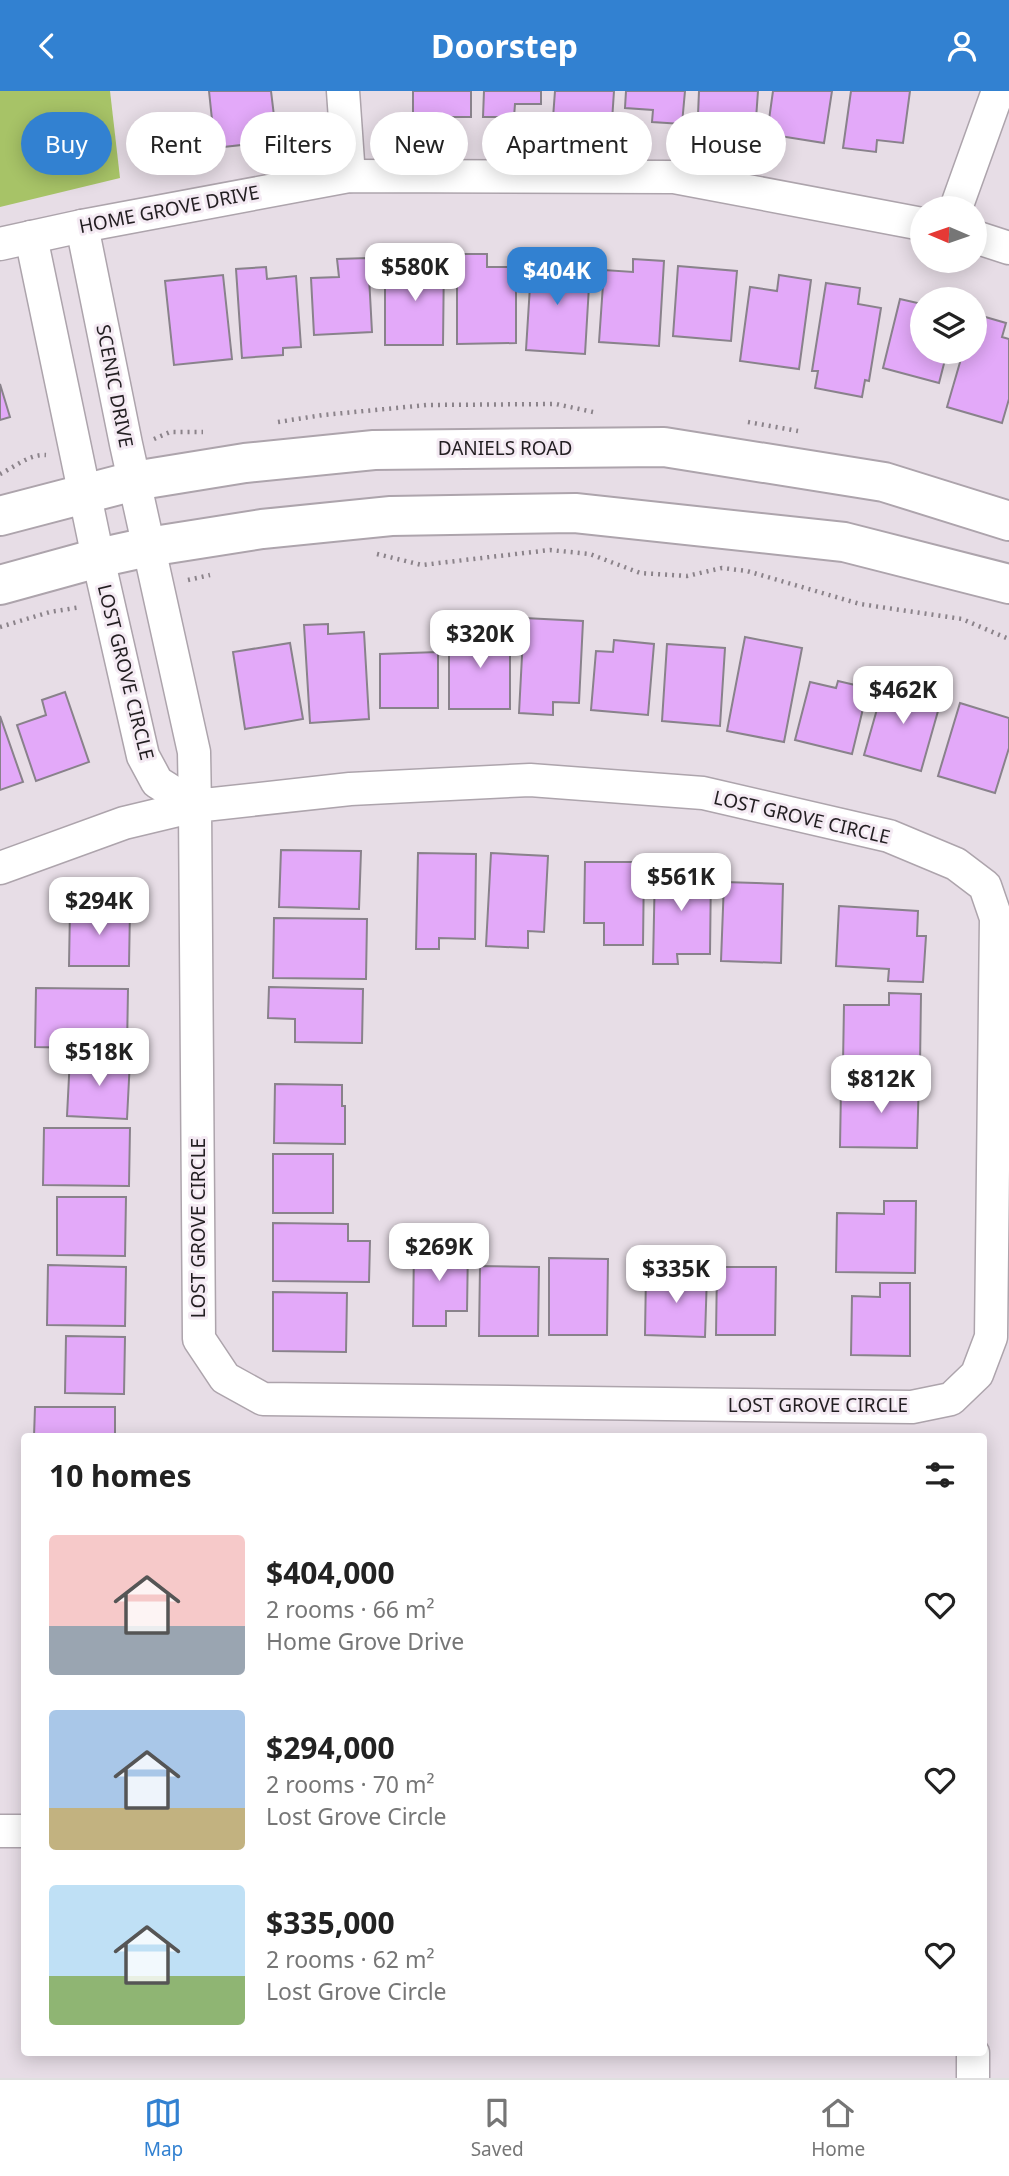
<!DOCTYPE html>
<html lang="en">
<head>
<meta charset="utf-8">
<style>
	body { margin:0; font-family:"Noto Sans",sans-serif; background:#f6f6f6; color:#222; height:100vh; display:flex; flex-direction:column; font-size:26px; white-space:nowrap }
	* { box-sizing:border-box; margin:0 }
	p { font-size:23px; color:#767676 }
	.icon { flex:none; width:38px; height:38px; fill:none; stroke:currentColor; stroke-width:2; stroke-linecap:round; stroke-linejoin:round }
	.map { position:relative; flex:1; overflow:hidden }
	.details { position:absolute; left:21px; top:1342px; width:966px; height:623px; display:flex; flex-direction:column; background:#fff; border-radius:7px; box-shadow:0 4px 18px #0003 }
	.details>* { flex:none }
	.banner { position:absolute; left:21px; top:21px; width:968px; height:63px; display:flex; gap:14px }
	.needle { width:46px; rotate:272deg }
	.tools { position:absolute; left:910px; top:105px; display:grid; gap:14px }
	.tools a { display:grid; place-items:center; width:77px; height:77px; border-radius:50%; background:#fff; box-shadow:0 4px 18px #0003; font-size:35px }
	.price { position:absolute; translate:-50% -60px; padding:0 16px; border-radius:14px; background:#fff; color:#222; font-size:23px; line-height:46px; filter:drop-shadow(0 2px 4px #0008) }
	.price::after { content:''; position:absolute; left:50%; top:42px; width:21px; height:16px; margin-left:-10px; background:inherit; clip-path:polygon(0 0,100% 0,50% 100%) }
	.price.current { background:#3281d1; color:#fff }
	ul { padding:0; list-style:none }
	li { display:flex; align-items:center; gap:21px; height:175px; padding:0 28px }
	li span { display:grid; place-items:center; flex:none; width:196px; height:140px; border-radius:7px; color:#555 }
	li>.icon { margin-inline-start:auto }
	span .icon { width:84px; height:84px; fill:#fffc; stroke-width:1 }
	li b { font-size:30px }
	h2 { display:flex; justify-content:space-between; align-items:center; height:84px; padding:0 28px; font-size:30px }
	.pill { padding:0 24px; border-radius:32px; background:#fff; box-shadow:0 4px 18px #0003; font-size:24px; line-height:63px }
	.pill.current { background:#3281d1; color:#fff }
	header { display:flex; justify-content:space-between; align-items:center; height:91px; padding:0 28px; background:#3281d1; color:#fff; font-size:32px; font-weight:700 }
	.menu { display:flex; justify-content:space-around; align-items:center; height:98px; border-top:2px solid #e0e0e0; background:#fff; font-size:19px; color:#767676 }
	.menu a { display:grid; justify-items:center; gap:4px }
	.menu .current { color:#3281d1 }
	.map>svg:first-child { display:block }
</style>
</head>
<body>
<header><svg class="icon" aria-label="back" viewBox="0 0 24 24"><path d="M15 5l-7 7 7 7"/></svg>Doorstep<svg class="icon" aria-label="person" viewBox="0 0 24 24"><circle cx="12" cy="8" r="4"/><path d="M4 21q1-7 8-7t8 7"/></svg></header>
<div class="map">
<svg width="1009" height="1987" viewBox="0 0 1009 1987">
	<rect width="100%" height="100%" fill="#e7dde6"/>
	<path fill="#a7c367" d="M0,0H110L120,87L0,116Z"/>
	<g fill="#e3a9f9" stroke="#89828b" stroke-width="2">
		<path d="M209,0H271L277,50L215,57Z"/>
		<rect x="413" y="0" width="58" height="26"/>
		<path d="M484,0H541V13H515L514,26H483Z"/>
		<path d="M555,0H614L612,30L553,27Z"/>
		<path d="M626,0H685L682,33L652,31L653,19L625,17Z"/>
		<path d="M699,0H758L755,42L721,40L722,25L698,24Z"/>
		<path d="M773,0H832L824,52L767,43Z"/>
		<path d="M851,0H910L903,52L877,49L876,61L843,57Z"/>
		<path d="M457,163H487V176H516V252L457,253Z"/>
		<path d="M532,163L562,165L561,177L590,178L585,263L526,259Z"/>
		<path d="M410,164H444L443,254H385V178H410Z"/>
		<path d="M368,167L372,241L314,244L311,187L339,186L337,168Z"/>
		<path d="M633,168L664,170L659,255L599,251L604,179L633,181Z"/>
		<path d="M678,175L737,180L731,250L673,245Z"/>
		<path d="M266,176L267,188L296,185L301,256L283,257V264L242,267L236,178Z"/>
		<path d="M223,184L232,268L174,274L165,190Z"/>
		<path d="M779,184L811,189L799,278L740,270L750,196L777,200Z"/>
		<path d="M826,192L860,197L858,213L881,217L869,290L865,289L862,306L815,297L818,280H812Z"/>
		<path d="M900,208L922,213V261H947L939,292L883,277Z"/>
		<path d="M975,223L1006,232L1002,246L1009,248V308L1002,332L947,316L963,261H975Z"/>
		<path d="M0,293L10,326L0,329Z"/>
		<path d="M524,527L583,530L579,612L553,611V624L519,622Z"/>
		<path d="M328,533V543L364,541L369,628L310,632L304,534Z"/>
		<rect x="449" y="540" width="61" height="78"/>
		<path d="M745,546L802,557L784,651L727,640Z"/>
		<path d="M614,549L654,553L648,624L591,619L596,560L613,561Z"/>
		<path d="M290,552L303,628L245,638L233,561Z"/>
		<path d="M667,553L725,557L720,635L662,630Z"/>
		<path d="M438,561V617H380V563Z"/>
		<path d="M838,590L868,597L852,663L795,649L810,591L836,597Z"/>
		<path d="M885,590L942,606L921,680L864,664Z"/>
		<path d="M65,601L89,671L36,690L17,634L46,624L42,609Z"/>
		<path d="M960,612L1009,627V657L995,702L938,685Z"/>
		<path d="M0,625L23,691L0,699Z"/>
		<path d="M281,759L361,760L359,818L279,816Z"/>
		<path d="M418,762L476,763L475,848L439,847V858H416Z"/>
		<path d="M491,762L548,765L544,841L528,840V857L486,855Z"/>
		<path d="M585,771H644L643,854H604V832H584Z"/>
		<path d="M655,777H711L710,863H677L678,873H653Z"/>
		<path d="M724,791L783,793L781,872L721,870Z"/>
		<path d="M839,815L918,820L917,845H926L923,891L888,890L889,878L836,875Z"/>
		<path d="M70,817L130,818L129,875H69Z"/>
		<path d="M274,827L367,828L366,888L273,887Z"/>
		<path d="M269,896L363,898L362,952L295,951V928L268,927Z"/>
		<path d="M36,897L128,898L127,958L35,956Z"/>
		<path d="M889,902L921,903L920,974L843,973L844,914H889Z"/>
		<path d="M70,966L130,969L127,1028L67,1025Z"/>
		<path d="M888,985L919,986L917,1057L840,1056L841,997L887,998Z"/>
		<path d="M275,993L342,994V1015H345V1053L274,1052Z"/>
		<path d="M44,1037H130L129,1095L43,1094Z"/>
		<rect x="273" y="1063" width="60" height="59"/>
		<path d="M57,1106H126L125,1165L57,1164Z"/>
		<path d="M884,1110H916L915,1182L836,1181L837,1122L884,1123Z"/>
		<path d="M273,1132L348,1133V1150H370L369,1191L273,1190Z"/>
		<path d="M414,1154H468L467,1220H446V1235H413Z"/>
		<path d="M549,1167L608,1168L607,1244H549Z"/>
		<path d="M48,1174L126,1176L125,1235L47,1234Z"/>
		<path d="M480,1175L539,1176L538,1245H479Z"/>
		<path d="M717,1176H776L775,1244H716Z"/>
		<path d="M646,1182L707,1183L705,1246L645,1244Z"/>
		<path d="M880,1192H910V1265L851,1264L852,1205L880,1206Z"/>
		<path d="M273,1201L347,1202L346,1261L273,1260Z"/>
		<path d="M66,1245L125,1246L124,1303L65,1302Z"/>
		<path d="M35,1316H115V1346H34Z"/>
	</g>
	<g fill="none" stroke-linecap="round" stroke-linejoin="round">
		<g stroke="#ada4ac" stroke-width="35">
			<g id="minor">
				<path d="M343,0L349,85"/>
				<path d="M956,117L998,0"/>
				<path d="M31,146L98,467L143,665L157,691L195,715"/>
				<path d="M975,146L1009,157"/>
				<path d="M0,153L82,135L349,85L674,86L922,133"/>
				<path d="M0,777L124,732L195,715L350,698L530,689L703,702L889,745L956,773L985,795L996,827L991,1246L977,1283L951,1308L912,1316L263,1308L225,1287L199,1248L195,715L194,661L126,353L82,135"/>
				<path d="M0,1740H24"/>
				<path d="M973,1987V1962"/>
			</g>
		</g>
		<g stroke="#ada4ac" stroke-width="42">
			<g id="major">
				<path d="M0,425L134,390L245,372L374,359L664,356L884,391L1009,430"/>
				<path d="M0,494L98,467L148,456L262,438L391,425L575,422L844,451L1009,493"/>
			</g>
		</g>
		<g stroke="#8b838a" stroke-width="4.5" stroke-dasharray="2 5" stroke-linecap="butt">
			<path d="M278,331L323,324L427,314L556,313L593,321"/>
			<path d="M748,331L798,340"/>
			<path d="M154,348L170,341H203"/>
			<path d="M0,383C15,376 29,363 46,364"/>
			<path d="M377,463L422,474L550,459L590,463L640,482L687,485L722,477L747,480L860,513L962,528L1009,548"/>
			<path d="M188,489L210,484"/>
			<path d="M0,536L50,521L81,516"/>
		</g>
		<use href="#minor" stroke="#fff" stroke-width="32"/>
		<use href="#major" stroke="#fff" stroke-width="38"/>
	</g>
	<g text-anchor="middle" stroke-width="6" stroke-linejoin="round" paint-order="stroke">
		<g font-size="19" fill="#221e21" stroke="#f4eaf3">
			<text transform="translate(169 118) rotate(-11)" y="7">HOME GROVE DRIVE</text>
			<text transform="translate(115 295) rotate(79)" y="7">SCENIC DRIVE</text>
			<text x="505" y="364">DANIELS ROAD</text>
			<text transform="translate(126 581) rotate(76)" y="7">LOST GROVE CIRCLE</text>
			<text transform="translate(802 726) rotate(13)" y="7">LOST GROVE CIRCLE</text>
			<text transform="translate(198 1137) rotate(-90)" y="7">LOST GROVE CIRCLE</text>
			<text x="818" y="1321">LOST GROVE CIRCLE</text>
		</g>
	</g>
</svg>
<div class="tools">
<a><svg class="needle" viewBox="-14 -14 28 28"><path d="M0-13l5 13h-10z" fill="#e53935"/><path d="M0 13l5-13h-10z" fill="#767676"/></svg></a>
<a><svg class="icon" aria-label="layers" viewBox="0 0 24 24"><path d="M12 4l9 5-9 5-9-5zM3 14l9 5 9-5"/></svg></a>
</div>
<b class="price" style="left:415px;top:212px">$580K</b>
<b class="price current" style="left:557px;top:216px">$404K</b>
<b class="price" style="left:480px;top:579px">$320K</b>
<b class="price" style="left:903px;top:635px">$462K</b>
<b class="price" style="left:681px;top:822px">$561K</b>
<b class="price" style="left:99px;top:846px">$294K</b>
<b class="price" style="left:99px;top:997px">$518K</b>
<b class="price" style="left:881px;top:1024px">$812K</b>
<b class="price" style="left:439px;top:1192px">$269K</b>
<b class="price" style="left:676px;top:1214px">$335K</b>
<div class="banner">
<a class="pill current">Buy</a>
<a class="pill">Rent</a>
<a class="pill">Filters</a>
<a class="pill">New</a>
<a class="pill">Apartment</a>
<a class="pill">House</a>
</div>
<section class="details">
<h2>10 homes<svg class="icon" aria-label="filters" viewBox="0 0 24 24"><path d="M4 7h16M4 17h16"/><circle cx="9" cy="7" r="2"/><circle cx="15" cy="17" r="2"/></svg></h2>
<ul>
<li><span style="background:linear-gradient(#f6c9c9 65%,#9aa5b1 0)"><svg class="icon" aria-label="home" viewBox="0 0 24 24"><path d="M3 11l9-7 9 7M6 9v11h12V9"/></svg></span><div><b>$404,000</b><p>2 rooms · 66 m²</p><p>Home Grove Drive</p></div><svg class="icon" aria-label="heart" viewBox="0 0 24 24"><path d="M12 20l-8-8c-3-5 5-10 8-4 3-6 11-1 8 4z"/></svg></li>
<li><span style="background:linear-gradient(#a9c7e8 70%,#c2b280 0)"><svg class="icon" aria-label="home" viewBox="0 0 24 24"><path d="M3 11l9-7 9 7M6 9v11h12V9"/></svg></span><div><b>$294,000</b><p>2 rooms · 70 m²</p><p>Lost Grove Circle</p></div><svg class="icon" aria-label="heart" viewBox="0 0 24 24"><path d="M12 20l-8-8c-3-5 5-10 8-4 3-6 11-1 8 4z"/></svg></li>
<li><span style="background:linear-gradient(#bfe0f5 65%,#8fb573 0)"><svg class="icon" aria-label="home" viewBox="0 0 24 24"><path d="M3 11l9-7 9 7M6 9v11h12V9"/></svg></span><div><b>$335,000</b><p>2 rooms · 62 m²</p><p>Lost Grove Circle</p></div><svg class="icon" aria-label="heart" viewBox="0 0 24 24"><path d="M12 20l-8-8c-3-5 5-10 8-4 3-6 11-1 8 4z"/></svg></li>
</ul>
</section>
</div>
<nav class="menu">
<a class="current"><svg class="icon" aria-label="map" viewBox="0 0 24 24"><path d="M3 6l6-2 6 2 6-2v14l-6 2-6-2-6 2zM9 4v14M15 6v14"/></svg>Map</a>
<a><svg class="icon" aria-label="saved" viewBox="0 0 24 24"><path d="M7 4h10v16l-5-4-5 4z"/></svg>Saved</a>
<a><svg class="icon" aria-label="home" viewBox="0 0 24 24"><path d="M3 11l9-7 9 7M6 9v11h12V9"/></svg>Home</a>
</nav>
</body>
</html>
